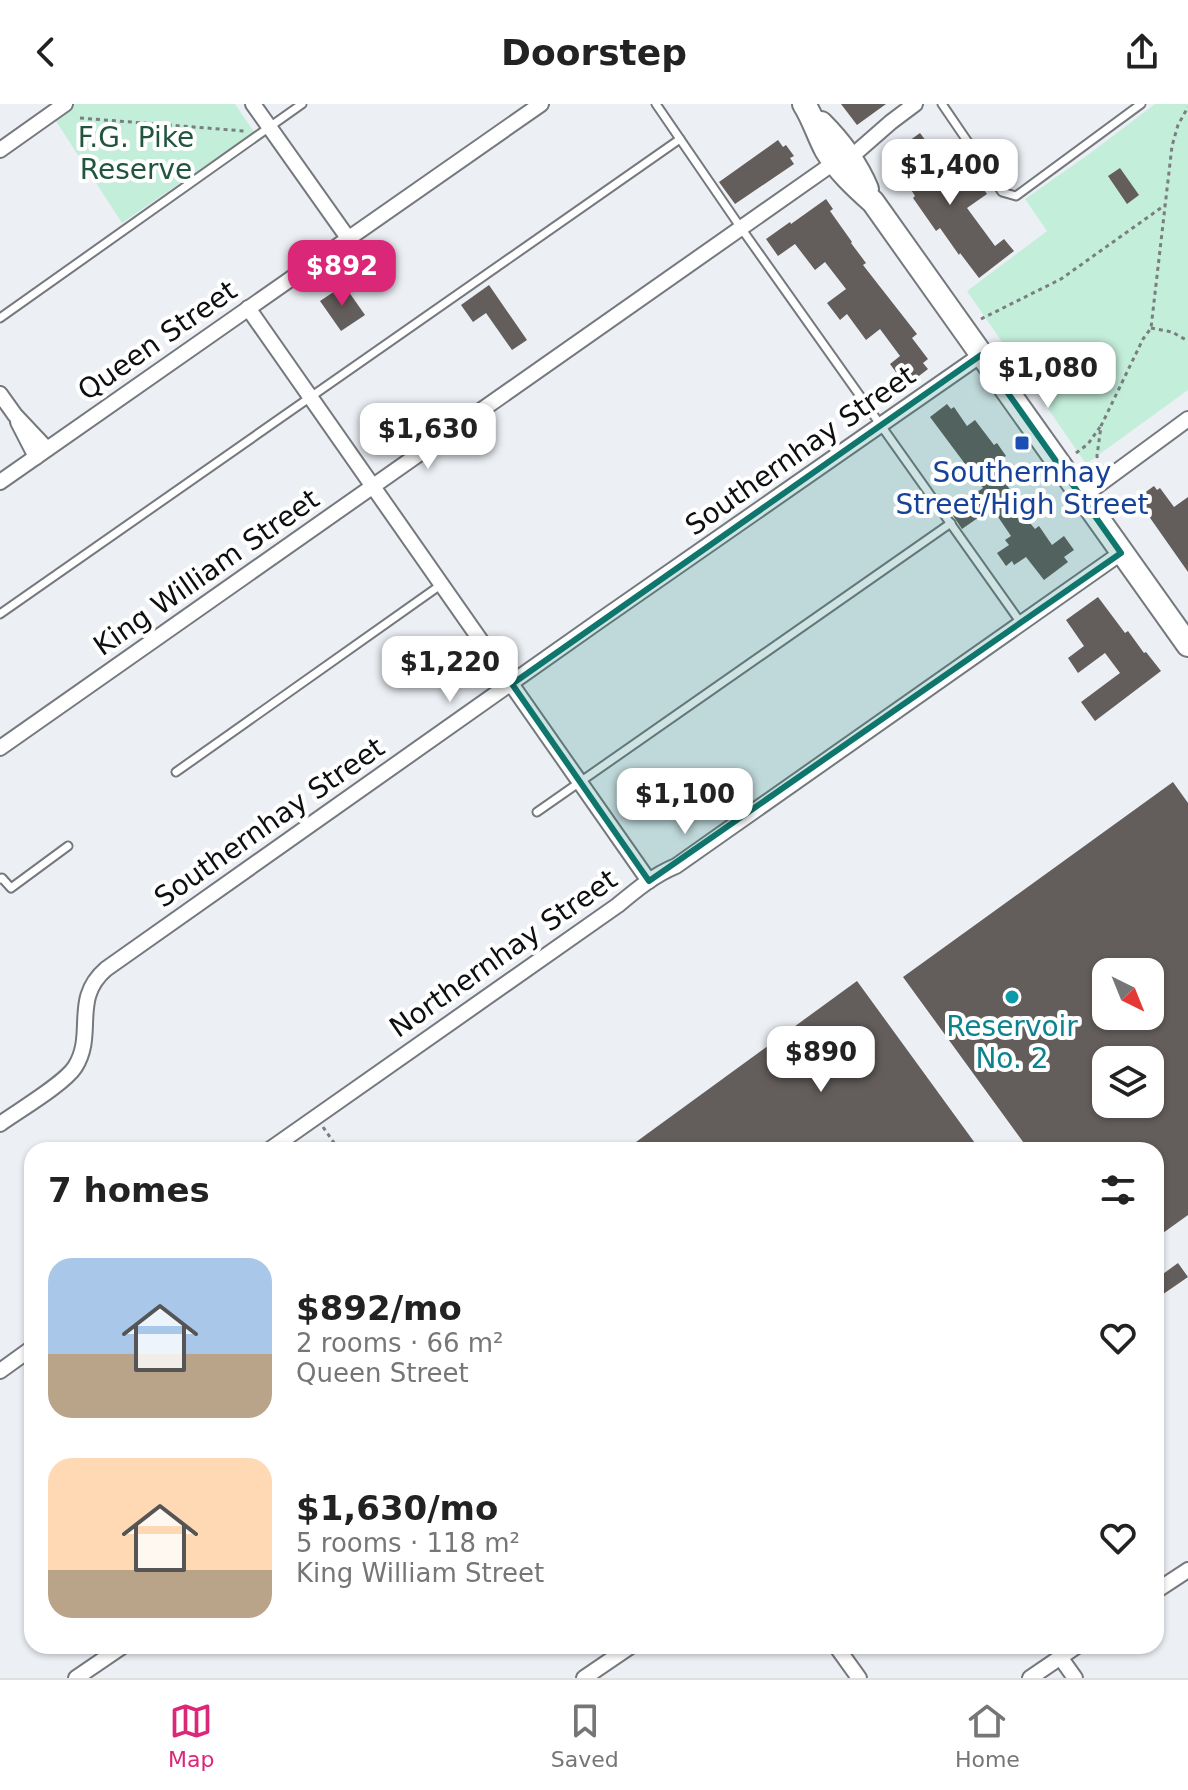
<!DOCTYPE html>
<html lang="en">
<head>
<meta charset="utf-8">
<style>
	body { margin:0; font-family:"DejaVu Sans",sans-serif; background:#f2f2f2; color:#222; height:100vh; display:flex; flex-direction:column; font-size:30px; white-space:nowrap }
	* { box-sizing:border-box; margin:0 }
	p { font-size:26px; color:#767676 }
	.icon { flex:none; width:44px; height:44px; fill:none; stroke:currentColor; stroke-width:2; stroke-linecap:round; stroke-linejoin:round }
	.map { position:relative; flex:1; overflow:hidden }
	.panel { position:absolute; left:24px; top:1038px; width:1140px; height:512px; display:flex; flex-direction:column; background:#fff; border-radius:24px; box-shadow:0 2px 6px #0004 }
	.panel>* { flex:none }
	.needle { width:52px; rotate:137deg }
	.fabs { position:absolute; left:1092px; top:854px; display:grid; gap:16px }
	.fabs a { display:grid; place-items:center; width:72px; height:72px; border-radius:16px; background:#fff; box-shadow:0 2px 6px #0004; font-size:40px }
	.price { position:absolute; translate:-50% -68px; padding:0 18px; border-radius:16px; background:#fff; color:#222; font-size:26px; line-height:52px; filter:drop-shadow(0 2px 4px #0008) }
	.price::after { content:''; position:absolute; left:50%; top:48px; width:24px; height:18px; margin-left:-12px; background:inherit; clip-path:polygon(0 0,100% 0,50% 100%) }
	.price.current { background:#db2777; color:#fff }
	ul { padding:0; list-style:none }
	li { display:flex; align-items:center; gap:24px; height:200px; padding:0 24px }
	li span { display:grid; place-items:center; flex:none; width:224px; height:160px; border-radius:24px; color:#555 }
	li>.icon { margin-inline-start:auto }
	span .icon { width:96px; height:96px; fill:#fffc; stroke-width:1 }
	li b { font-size:34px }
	h2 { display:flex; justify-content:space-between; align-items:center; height:96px; padding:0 24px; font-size:34px }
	header { display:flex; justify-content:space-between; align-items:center; height:104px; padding:0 24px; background:#fff; font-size:36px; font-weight:700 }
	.tabs { display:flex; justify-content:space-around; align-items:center; height:112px; border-top:2px solid #e0e0e0; background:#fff; font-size:22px; color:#767676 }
	.tabs a { display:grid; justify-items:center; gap:4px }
	.tabs .current { color:#db2777 }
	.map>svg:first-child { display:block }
</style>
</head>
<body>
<header><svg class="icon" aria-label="back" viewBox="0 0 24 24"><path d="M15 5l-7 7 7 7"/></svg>Doorstep<svg class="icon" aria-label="share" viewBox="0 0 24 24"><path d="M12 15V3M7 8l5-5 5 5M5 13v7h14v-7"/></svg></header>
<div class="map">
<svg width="1188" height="1574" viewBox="0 0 1188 1574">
	<rect width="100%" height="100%" fill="#ecf0f5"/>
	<g fill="#c3eeda">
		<path d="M74,0H235L254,28L122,119L54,14Z"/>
		<path d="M1155,0H1188V286L1086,360L967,187L1047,127L1025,95L1089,50Z"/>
	</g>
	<g fill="#635d5b" fill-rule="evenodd">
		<path d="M841,0H886L857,21Z"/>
		<path d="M920,29L935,49L929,53L952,86L973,70L987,90L967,104L995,142L1004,135L1014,147L979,174L960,149L959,151L940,124L936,127L913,94L915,92L906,78L909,76L893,54L897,51L895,47Z"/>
		<path d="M778,36L783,43L786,41L794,52L790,54L794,60L735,100L719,78Z"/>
		<path d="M1120,64L1139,91L1127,100L1108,72Z"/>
		<path d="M826,95L833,105L830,107L852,138L851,139L866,159L863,161L917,230L912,234L928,255L923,259L928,265L906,282L890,260L900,252L880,225L866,236L847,210L840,216L827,199L846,185L825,158L815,166L795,140L778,152L766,135L790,118L791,120Z"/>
		<path d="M344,181L365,211L341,227L320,197Z"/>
		<path d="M489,181L527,236L512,246L486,209L473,218L461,201Z"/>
		<path d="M947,300L951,305L954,303L967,322L975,316L994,341L997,339L1006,352L1001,355L1005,360L996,366L1016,394L1012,397L1028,420L1030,419L1035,425L1039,422L1052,441L1064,432L1074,446L1064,453L1068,458L1044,476L1026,453L1014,461L1012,457L1006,462L997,449L1009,441L1005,436L1011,432L992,404L962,425L950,407L983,384L930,313Z"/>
		<path d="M1154,382L1157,386L1160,384L1174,403L1188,393V468L1141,401L1148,396L1143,390Z"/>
		<path d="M1098,493L1125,529L1128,527L1144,549L1146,548L1161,567L1095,617L1081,598L1120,569L1105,549L1078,569L1068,554L1084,542L1066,516Z"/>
		<path d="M1173,678L1188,699V1111L1156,1134V1046H1029L903,873ZM1106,868H1150V912H1106ZM1106,956H1150V1000H1106Z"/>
		<path d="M857,877L980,1046H625Z"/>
		<path d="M1178,1159L1188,1173L1156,1195V1175Z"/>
	</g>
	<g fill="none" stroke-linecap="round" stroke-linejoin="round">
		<g stroke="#75797d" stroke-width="11">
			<g id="service">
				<path d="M656,0L741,124L1021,519"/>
				<path d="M942,0L1002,88L1016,92L1141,0"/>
				<path d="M0,214L302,0"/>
				<path d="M0,510L680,35"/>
				<path d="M176,668L442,480"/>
				<path d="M537,708L951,419"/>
				<path d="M0,775L2,774L11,784L68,742"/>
			</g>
		</g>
		<g stroke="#75797d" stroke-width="18">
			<g id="minor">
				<path d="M253,0L348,134"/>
				<path d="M0,46L65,0"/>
				<path d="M851,53L891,18L915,0"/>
				<path d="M248,204L649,777"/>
				<path d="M0,290L15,311L47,345"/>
				<path d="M18,318L36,353"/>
				<path d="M0,378L541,0"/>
				<path d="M1082,393L1188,315"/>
				<path d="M0,644L835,58"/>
				<path d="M0,1020C18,1007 64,980 75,963C96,930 71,895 106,865L599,517L981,251"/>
				<path d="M269,1046L618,801C636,786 654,771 676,762L1121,449"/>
				<path d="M0,1267L32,1244"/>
				<path d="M1156,1487L1188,1466"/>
				<path d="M836,1542L859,1574"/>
				<path d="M1060,1553L1075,1574"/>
				<path d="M76,1574L123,1542"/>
				<path d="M584,1574L631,1542"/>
				<path d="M1030,1574L1077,1542"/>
			</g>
		</g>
		<g stroke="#75797d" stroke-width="26">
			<g id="secondary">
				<path d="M804,0C813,14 818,31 826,46C838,66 855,82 873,98L1188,541"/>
				<path d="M821,19C841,39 856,59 867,85"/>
			</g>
		</g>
		<g stroke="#7b7e81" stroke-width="3" stroke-dasharray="4 4" stroke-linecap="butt">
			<path d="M80,14L244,27"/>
			<path d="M981,215L1061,175L1165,101"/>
			<path d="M1151,224L1172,228L1188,237"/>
			<path d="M1076,349L1088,340L1100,323"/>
			<path d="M1098,362L1097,352L1101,322L1143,235L1151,224L1172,42L1178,21L1188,3"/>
			<path d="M323,1023L339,1046"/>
		</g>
		<use href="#service" stroke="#fff" stroke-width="7"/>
		<use href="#minor" stroke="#fff" stroke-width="14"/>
		<use href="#secondary" stroke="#fff" stroke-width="22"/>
	</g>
	<path fill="#0f766e" fill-opacity="0.2" stroke="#0f766e" stroke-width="6" stroke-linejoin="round" d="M981,251L1121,449L649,777L512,580Z"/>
	<rect fill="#1a4fb4" stroke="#fff" stroke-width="3" x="1014" y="331" width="16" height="16" rx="4"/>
	<circle fill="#0f9aa8" stroke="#fff" stroke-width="3" cx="1012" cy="893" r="8"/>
	<g text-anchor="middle" stroke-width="8" stroke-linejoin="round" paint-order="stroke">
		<g font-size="28" fill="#215540" stroke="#fff">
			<text x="136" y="43">F.G. Pike<tspan x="136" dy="32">Reserve</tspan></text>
		</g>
		<g font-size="28" fill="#0e0f11" stroke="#fff">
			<text transform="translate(157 236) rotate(-35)" y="10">Queen Street</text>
			<text transform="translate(800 346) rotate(-35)" y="10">Southernhay Street</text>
			<text transform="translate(206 468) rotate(-35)" y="10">King William Street</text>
			<text transform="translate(269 718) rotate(-35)" y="10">Southernhay Street</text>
			<text transform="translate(503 849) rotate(-35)" y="10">Northernhay Street</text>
		</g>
		<g font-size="28" fill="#164399" stroke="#fff">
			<text x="1022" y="378">Southernhay<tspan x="1022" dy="32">Street/High Street</tspan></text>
		</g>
		<g font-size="28" fill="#0d838f" stroke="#fff">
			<text x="1012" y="932">Reservoir<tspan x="1012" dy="32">No. 2</tspan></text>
		</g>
	</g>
</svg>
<div class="fabs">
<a><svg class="needle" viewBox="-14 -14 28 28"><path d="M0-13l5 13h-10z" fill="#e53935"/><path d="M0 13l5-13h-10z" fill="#767676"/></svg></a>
<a><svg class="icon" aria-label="layers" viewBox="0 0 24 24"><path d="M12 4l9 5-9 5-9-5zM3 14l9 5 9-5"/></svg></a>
</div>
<b class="price" style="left:950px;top:103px">$1,400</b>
<b class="price current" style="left:342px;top:204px">$892</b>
<b class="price" style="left:1048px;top:306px">$1,080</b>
<b class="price" style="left:428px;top:367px">$1,630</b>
<b class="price" style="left:450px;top:600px">$1,220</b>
<b class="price" style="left:685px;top:732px">$1,100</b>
<b class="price" style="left:821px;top:990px">$890</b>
<section class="panel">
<h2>7 homes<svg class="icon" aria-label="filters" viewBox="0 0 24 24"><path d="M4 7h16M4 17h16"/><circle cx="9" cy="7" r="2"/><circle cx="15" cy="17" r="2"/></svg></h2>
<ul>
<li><span style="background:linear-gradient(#a9c7e8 60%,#b9a48a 0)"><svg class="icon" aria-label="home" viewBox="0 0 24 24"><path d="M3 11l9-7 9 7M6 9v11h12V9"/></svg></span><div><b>$892/mo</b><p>2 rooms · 66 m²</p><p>Queen Street</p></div><svg class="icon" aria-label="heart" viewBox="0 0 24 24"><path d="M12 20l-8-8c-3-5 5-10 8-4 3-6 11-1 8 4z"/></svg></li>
<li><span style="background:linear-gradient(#ffd9b3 70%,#b9a48a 0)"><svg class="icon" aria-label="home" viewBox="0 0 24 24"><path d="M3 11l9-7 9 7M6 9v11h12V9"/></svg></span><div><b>$1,630/mo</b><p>5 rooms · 118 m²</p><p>King William Street</p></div><svg class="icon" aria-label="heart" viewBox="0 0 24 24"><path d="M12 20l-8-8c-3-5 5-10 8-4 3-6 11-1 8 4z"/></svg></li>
</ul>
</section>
</div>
<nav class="tabs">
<a class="current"><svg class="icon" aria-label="map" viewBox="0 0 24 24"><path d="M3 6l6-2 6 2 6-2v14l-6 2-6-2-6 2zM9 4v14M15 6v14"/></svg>Map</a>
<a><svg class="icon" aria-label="saved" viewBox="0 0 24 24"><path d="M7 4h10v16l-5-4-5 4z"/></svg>Saved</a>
<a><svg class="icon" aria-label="home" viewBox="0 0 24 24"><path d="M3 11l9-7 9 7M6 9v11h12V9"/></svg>Home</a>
</nav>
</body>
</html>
